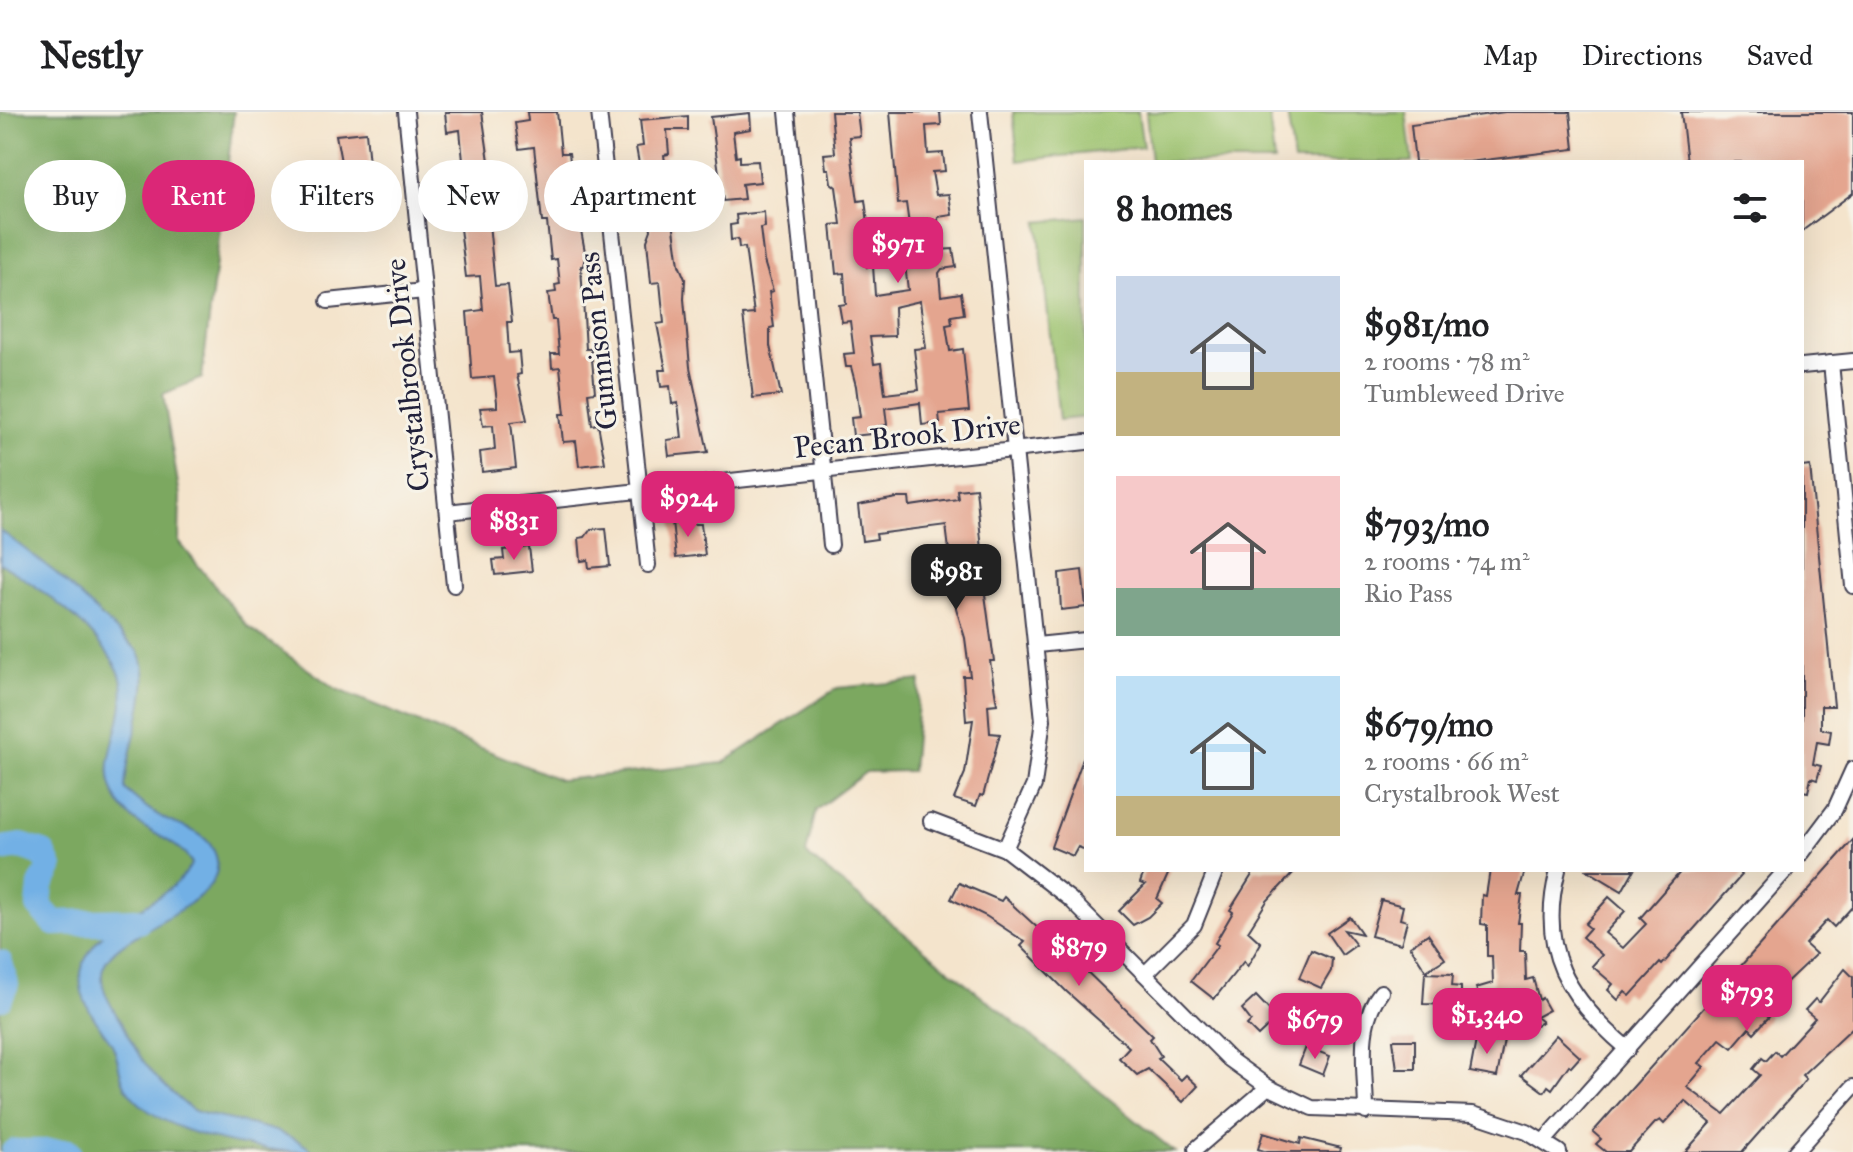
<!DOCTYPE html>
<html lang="en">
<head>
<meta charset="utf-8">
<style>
	body { margin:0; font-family:"IM FELL Great Primer",serif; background:#f2f2f2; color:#202124; height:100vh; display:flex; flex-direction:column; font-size:30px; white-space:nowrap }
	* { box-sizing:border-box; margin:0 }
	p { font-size:26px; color:#757577 }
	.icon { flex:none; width:44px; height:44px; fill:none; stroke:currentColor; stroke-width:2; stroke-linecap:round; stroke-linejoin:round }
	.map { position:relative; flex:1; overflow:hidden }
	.side { position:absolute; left:1084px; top:48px; width:720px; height:712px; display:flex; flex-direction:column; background:#fff; border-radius:0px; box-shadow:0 8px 32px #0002 }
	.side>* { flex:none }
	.guide { position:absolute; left:24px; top:48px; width:760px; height:72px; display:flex; gap:16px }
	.price { position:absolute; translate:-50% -68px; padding:0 18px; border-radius:16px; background:#db2777; color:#fff; font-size:26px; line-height:52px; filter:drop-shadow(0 2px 4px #0008) }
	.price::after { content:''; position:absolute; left:50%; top:48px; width:24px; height:18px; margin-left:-12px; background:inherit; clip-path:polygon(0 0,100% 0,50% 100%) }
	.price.active { background:#222; color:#fff }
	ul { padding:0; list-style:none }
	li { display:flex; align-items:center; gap:24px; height:200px; padding:0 32px }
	li span { display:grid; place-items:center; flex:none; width:224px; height:160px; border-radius:0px; color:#555 }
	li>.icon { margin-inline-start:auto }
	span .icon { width:96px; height:96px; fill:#fffc; stroke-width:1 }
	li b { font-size:34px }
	h2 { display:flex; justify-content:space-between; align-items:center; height:96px; padding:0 32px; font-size:34px }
	.tag { padding:0 28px; border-radius:36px; background:#fff; box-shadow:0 8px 32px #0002; font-size:28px; line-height:72px }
	.tag.active { background:#db2777; color:#fff }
	header { display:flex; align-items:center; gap:48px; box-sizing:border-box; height:112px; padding:0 40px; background:#fff; border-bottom:2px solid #e0e0e0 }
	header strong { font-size:38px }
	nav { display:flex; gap:44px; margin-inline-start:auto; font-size:28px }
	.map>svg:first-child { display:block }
</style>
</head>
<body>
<header>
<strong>Nestly</strong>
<nav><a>Map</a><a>Directions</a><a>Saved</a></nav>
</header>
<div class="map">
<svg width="1853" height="1040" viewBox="0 0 1853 1040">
	<rect width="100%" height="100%" fill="#f7f3e8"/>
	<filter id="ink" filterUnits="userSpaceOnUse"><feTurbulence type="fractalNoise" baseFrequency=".0125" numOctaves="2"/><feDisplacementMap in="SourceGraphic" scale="16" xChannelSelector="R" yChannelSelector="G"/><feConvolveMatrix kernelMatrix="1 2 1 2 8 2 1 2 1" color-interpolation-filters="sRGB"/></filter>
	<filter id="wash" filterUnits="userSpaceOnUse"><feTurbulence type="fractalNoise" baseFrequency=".006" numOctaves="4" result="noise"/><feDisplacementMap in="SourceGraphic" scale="32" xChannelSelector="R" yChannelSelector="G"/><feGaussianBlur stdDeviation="1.8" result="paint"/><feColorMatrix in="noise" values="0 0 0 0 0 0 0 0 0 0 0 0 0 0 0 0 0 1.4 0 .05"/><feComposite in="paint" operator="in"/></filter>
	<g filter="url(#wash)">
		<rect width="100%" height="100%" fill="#f4e4cc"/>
		<g fill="#9bc26d" stroke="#5e7254" stroke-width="2">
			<path d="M1013,0H1138L1143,35L1018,49Z"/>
			<path d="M1146,0H1269L1274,50H1151Z"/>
			<path d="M1287,0H1406L1412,50H1294Z"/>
			<path d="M1086,105V305L1059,308L1038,110Z"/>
		</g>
		<path fill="#7ca860" stroke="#4f654e" stroke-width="2" d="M0,0H234L202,266L163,282L180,384L179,430L248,515L336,577L560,668L723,651L837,576L920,568L912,659L866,660L816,698L806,742L1175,1040H0Z"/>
		<path fill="#72b0e5" stroke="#4a6990" stroke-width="2" d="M0,418L56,461L138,539C158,573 125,636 125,677C137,689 149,698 163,706C182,716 203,718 213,737C244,795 104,816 102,862C101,880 114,898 122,912C134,936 147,958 167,976C175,983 186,995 195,999C235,1012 281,1012 314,1040C262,1040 162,1025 129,980C117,965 120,943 110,929C92,904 71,878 85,848C107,800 169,794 192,751C172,720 134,723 115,684C102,658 112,638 118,613C122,597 126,573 118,558C97,516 39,475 0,451Z"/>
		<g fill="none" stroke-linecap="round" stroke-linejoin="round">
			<g stroke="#72b0e5" stroke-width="26">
				<path d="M0,737L21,734L43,741L50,756L41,773L39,794L54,811L138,809"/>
				<path d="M0,851L6,872L0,886"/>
				<path d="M14,1040H69"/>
			</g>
		</g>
		<g id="blocks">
			<g fill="#e4a58f" fill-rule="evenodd">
				<path d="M445,0H482L495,91L489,92V111L495,174L508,173L512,210H507L509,241L519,240L521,262L517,263L527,308L511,310L516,356L482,360L480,340L495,338L493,313L483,314L480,296L497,295V290L494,265L472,267L467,200L483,198L480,164L466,165L457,92H462L460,67L453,68L451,50L463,49L460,18L447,20Z"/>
				<path d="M527,0H557L561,41H569L574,82H568L570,114L580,113L586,145L584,154H581L586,237H591L595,280L588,281L592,313L598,312L605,351L579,354L576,329L563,330L560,302H565L560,255L552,256L551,242H559L556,208H552L548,181L556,180L555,173L560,172L557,147L551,148L547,110H542L534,35L519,37L515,11L528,9Z"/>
				<path d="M831,0H857L860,24L849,25L858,89L865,88L869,119L864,120L867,155L873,154L875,183L908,178L903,135L912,134L906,91L898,92L890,0H940L941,13L926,14L928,42L943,41L945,59L932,60L936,83L949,82L952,103L938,105L939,138L953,137L956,155L942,157L939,161L941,184L961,181L964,202L951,204L952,212L946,213L950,239L963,237L969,299L939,302L940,311L922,313L920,291L885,296L887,313L879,314L880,321L853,324L851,306L860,305L856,274L851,255H846L844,242L854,241L850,209L842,210L839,193L846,192L844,161L836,162L831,113L841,112L836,75L831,71L829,57H826L824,42L835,41ZM920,189L926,236L914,237L919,278L885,282L881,251L874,252L870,225L895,224L894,195Z"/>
				<path d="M1505,0H1570L1574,37L1469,50H1415L1411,13Z"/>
				<path d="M1681,0H1853V81L1802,119V50H1687Z"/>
				<path d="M750,1L751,17L733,20L736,45L740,44V50L758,49L760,70L742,72L744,87L723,89L711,5Z"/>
				<path d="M688,4V18H667L669,42L664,43L679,153L685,167L684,187L690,255L708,340L669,344L667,328L682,326L678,291L672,292L670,274L661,275L659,258H666L657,212L664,211L660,170L651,171L647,129L651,118L648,95H643L641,80L644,79L636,35L643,34L640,8Z"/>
				<path d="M366,20L370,63L344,66L336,23Z"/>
				<path d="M764,100L765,115L760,116L764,149L773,179L769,180L774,215L770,216V234L781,283L753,286L743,203L754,202L745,135L739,136L738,127L731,128L730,113L737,112L736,103Z"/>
				<path d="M1810,354L1834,594H1821V617L1831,619L1829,632L1817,630L1813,652L1821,654L1817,668L1811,666L1808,680L1802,679V355Z"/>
				<path d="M976,376L982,438L972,439L975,461L982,460L994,549H990L997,592L988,593L990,621L1000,622L983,684L980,683L976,694L954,687L965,661L973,608L966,609L963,564H970L965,526L956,496L946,413L876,422L877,427L862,429L858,393L897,386H909L910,394L958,387L957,378Z"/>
				<path d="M686,407L693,412H701L705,443L676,446L672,409Z"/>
				<path d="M606,416L610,454L589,456L588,448L581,449L579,426L585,425L591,417Z"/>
				<path d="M529,435L532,459L495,463L493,448L504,447L503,438Z"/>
				<path d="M1082,458L1086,495L1061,498L1059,461Z"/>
				<path d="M1084,644L1086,738L1078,735L1073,744L1051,735Z"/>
				<path d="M1853,728V794L1834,815L1827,808L1805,832L1816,842L1778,878L1781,881L1764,900L1769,905L1754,921L1749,916L1732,936L1720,927L1699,951L1704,955L1687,975L1724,1002L1760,963L1753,957L1762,946L1766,949L1775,939L1780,944L1815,906L1805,898L1815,887L1819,890L1845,857L1853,865V915L1802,963L1806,967L1798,977L1742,1040H1685L1711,1011L1685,989L1664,1012L1660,1008L1655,1011L1629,1040H1606L1596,1032L1601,1027L1593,1020Z"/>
				<path d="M1145,758H1170L1157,787L1162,791L1148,805L1133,813L1119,799L1145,773L1140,771Z"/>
				<path d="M1255,758H1296L1267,789L1248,819L1261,831L1247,855L1244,849L1214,887L1191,869L1218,833L1215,831L1233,800L1230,798Z"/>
				<path d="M1490,758H1525L1518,783H1522L1518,811H1521L1520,839H1525L1526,868L1533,866L1539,888L1542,886L1549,898L1536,905L1542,910L1522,920L1508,893L1485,901L1476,876L1493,871L1492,844H1487V813L1481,812L1482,783L1486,784Z"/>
				<path d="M1587,758H1634L1622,779Z"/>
				<path d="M1682,758H1737L1742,763L1662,853L1660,851L1630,884L1625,880L1618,888L1608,878L1613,872L1592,854L1602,843L1582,825L1590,816L1585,812L1609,785L1625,799L1605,821L1623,836L1646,812L1640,806Z"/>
				<path d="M959,771L1001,789L1004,785L1066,842L1072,836L1081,846L1077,850L1153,924L1150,927L1161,944L1158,946L1181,968L1186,963L1198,974L1183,990L1148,957L1137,963L1119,946L1129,935L1067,880L1021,834L1025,830L986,804L951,787Z"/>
				<path d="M1381,788L1403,794L1400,807L1407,809L1401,832L1371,824Z"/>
				<path d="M1350,805L1362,822L1344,818L1356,833L1342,843L1327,821Z"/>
				<path d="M1428,822L1445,847L1426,859L1410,834Z"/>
				<path d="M1311,838L1332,847L1331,859L1321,876L1299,866Z"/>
				<path d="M1425,861L1453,862L1452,874L1461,875V889L1452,888V893L1423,892Z"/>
				<path d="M1256,884L1277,906L1258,924L1247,913L1251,909L1242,897Z"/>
				<path d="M1315,888L1311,898L1321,897L1328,917L1302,919L1300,891Z"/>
				<path d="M1477,923L1504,928L1497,965L1470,960Z"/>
				<path d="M1556,923L1580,945L1571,955L1569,953L1552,977L1548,974L1544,980L1521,963Z"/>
				<path d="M1393,928H1415V957H1397Z"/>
				<path d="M1306,935L1330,944L1323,963L1299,953Z"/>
				<path d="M1263,1021L1300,1032L1301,1026L1341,1036L1340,1040H1267L1258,1037Z"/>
			</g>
		</g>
	</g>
	<g filter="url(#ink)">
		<use href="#blocks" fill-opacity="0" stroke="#423f51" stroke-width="2"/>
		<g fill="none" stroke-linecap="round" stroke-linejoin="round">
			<g stroke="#423f51" stroke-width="18">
				<g id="minor">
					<path d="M406,0L454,473"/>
					<path d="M599,0L648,453"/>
					<path d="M787,0L831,433"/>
					<path d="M980,0L1043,608L1034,673L1005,737"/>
					<path d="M328,189L424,179"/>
					<path d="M1831,251L1853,474"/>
					<path d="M1802,254L1853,249"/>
					<path d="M447,400L1086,330"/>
					<path d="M1037,533L1086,528"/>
					<path d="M931,709L1005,737L1070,787L1229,947L1268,975L1312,996L1473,1002L1527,1020L1559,1040"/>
					<path d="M1802,741L1835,697L1853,657"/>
					<path d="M1558,758C1537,838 1568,887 1628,937"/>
					<path d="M1145,862L1194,813L1216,758"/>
					<path d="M1366,1000C1366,961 1355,912 1381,880"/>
					<path d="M1545,1028L1786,758"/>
					<path d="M1196,1037L1268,975"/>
					<path d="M1795,1040L1853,975"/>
				</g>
			</g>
			<use href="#minor" stroke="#fff" stroke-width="14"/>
		</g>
	</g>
	<g text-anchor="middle" stroke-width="6" stroke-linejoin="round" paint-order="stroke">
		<g font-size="30" fill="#22223b" stroke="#f7f3e8">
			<text transform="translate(598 229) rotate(-96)" y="10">Gunnison Pass</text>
			<text transform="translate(407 263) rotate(-96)" y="10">Crystalbrook Drive</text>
			<text transform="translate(907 324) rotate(-6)" y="10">Pecan Brook Drive</text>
		</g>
	</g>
</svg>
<b class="price" style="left:898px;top:173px">$971</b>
<b class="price" style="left:688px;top:427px">$924</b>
<b class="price" style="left:514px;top:450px">$831</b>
<b class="price active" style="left:956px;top:500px">$981</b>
<b class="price" style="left:1079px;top:876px">$879</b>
<b class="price" style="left:1747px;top:921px">$793</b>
<b class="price" style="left:1487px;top:944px">$1,340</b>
<b class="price" style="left:1315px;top:949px">$679</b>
<div class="guide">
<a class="tag">Buy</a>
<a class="tag active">Rent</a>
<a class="tag">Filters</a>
<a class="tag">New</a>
<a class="tag">Apartment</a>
</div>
<section class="side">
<h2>8 homes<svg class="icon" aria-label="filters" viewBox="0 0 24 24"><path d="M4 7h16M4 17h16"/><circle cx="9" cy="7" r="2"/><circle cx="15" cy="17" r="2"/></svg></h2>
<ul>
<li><span style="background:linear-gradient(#c9d6e8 60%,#c2b280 0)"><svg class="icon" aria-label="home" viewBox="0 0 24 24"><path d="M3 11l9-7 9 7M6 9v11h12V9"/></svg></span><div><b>$981/mo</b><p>2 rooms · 78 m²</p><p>Tumbleweed Drive</p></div></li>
<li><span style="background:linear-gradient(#f6c9c9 70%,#7fa58c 0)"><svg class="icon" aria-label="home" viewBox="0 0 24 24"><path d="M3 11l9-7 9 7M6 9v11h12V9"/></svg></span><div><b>$793/mo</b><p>2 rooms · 74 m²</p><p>Rio Pass</p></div></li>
<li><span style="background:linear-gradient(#bfe0f5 75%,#c2b280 0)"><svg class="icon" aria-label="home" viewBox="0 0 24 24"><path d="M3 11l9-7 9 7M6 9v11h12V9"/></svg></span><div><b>$679/mo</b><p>2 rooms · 66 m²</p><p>Crystalbrook West</p></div></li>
</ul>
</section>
</div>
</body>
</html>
